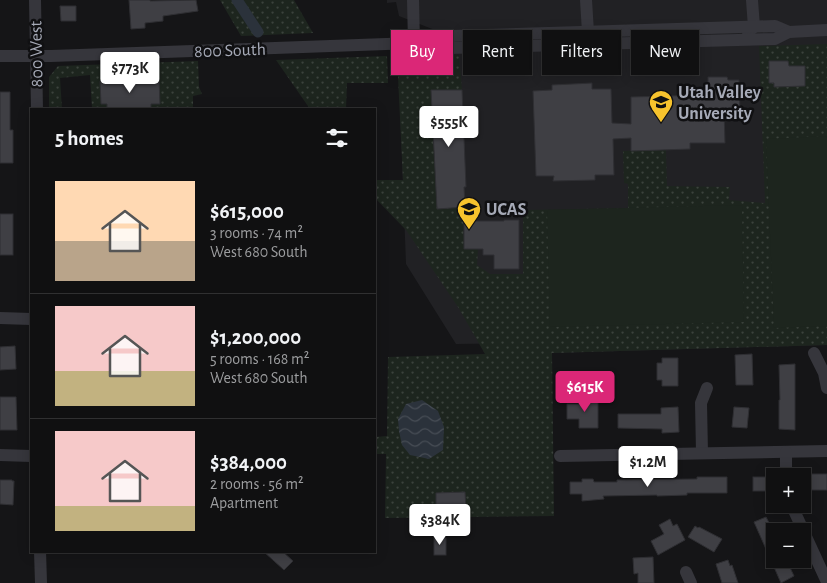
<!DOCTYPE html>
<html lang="en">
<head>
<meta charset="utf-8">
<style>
	body { margin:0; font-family:"Alegreya Sans",sans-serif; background:#1e1e1f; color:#f1f3f6; height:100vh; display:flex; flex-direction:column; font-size:19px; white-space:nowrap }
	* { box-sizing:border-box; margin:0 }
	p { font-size:16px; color:#9c9d9f }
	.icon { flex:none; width:28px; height:28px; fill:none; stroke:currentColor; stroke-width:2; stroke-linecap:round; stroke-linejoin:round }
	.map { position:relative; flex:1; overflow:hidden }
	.side { position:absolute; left:30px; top:108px; width:346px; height:445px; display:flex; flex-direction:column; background:#101011; border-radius:0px; box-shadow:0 2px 12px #0003,0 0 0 1px #303031 }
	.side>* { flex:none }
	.top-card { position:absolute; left:391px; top:30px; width:360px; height:45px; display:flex; gap:10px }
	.controls { position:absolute; left:766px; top:468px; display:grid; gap:10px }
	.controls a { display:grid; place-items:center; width:45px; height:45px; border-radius:0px; background:#101011; box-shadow:0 2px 12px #0003,0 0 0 1px #303031; font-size:25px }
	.price { position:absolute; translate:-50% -42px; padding:0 11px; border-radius:5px; background:#fff; color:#222; font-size:16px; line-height:32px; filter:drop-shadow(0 1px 2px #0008) }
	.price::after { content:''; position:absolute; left:50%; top:30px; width:15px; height:11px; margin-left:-8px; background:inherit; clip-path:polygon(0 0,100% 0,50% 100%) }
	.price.on { background:#db2777; color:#fff }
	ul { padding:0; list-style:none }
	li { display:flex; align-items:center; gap:15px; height:125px; padding:0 25px }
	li+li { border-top:1px solid #303031 }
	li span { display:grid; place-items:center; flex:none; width:140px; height:100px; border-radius:0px; color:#555 }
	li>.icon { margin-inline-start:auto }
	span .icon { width:60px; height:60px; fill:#fffc; stroke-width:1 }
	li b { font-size:21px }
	h2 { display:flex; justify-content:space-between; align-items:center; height:60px; padding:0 25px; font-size:21px }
	.pill { padding:0 18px; border-radius:0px; background:#101011; box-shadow:0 2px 12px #0003,0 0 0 1px #303031; font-size:18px; line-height:45px }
	.pill.on { background:#db2777; color:#fff }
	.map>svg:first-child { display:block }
</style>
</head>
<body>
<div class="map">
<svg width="827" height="583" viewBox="0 0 827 583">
	<defs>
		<pattern id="grass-dots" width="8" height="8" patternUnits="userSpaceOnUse" patternTransform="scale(1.25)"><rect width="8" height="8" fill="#1d251e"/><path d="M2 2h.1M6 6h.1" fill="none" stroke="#3b423c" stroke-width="1.8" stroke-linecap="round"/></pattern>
		<pattern id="water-waves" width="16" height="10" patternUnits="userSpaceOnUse" patternTransform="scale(1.25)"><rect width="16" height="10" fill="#2b323b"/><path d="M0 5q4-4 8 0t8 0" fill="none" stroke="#474d55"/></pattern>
	</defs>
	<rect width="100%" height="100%" fill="#151517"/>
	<path fill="#212124" d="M387,0H827V345L554,353L536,343L456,344L406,264L398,55L491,52L399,16L396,2L387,3Z"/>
	<g fill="url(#grass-dots)">
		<path d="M220,0H294L313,33L241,36Z"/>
		<path d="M827,44V345L552,353L554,516L385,518L386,454H375V437L387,436L388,357L485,354L458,307L406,230L375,198V180H403L397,56L459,55L462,90H431L437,208L463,207L464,249H478L477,265L490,274H523V210L628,208V184L624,183L623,151L666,150L667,186L730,187L729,200L765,203L759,46Z"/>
		<path d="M387,56L388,83H347L346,109H310L276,60Z"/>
		<path d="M198,61L199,87L202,94L193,96V109H92L90,75L60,78L62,109H49V77L58,66Z"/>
	</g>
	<g fill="#1d251e">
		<path d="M827,136V326L774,328L766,139Z"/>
		<path d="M742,205L744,322L550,327L547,210Z"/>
	</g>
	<path fill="url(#water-waves)" d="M422,400L438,411L444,427L443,450L429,459L410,455L402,445L399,431L398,419L406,404Z"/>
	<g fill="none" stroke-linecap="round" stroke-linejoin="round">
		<path stroke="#2b323b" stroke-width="11" d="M237,0L258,32"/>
	</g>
	<g fill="#3f3f44" stroke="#2f2f33">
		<path d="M129,0H150V1L196,0L198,11L163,16V21L145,23V28L131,29Z"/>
		<path d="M60,6H76V21H61Z"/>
		<path d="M769,61H788L789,66H805V86L774,87V83H769Z"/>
		<path d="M708,77H727L728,80H739L740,111L724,110L725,143H690V149L631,151V138L613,139L614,175H595V180L553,181L554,176H536L533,91L552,90V85L592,83V89H611L612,123L631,124V97L708,95Z"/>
		<path d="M159,79L160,104H151V109H107V104H101L100,81Z"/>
		<path d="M431,90H462L466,187H464L465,207L437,209Z"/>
		<path d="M0,92H10V130H13V163H0Z"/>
		<rect x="0" y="214" width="13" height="41"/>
		<path d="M504,220H519V269H494V255H483V249H464V221H504Z"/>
		<path d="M15,346L16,369L0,370V347Z"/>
		<path d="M752,354L753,385H736L735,355Z"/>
		<path d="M662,358H678V386H662V380H657V363H662Z"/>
		<path d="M795,364V430L779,429V400H780L779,365Z"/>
		<path d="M0,397H16L17,430H0Z"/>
		<path d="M585,397H598V428H579V419H567V404H585Z"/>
		<path d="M678,407L679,432L662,433V429L618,428V414H661V408Z"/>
		<path d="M734,407L749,408L747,428L732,427Z"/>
		<rect x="802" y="474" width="25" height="16"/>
		<path d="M697,477H727V493H687V495L657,496V495L603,496L604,499L582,501V494H570V482H582V479H593L594,482H617V480L697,479Z"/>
		<rect x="753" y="477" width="18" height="14"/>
		<path d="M0,480H12V481H14L13,505L0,504Z"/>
		<path d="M465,492L466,510H436V493Z"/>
		<path d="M766,517L775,534V559H786L794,576L781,583L754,522Z"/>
		<path d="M670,519L673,526L677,524L685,540L658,555L651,541L664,534L659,525Z"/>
		<path d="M695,526L698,528L699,527L722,539L714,552L688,537Z"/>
		<rect x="434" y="538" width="12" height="17"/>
		<path d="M263,551H282L293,561L284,570Z"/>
		<path d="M653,557L654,583H638V573L634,574L633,558Z"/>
		<path d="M728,560L730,566L732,565L738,583H722L716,564Z"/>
	</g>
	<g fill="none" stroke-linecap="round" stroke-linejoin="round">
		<g stroke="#36363c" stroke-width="12">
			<path d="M35,0L37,109"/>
			<path d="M413,0L414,43"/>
			<path d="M586,0L588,32"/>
			<path d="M748,32L754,27L752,0"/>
			<path d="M433,42L452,36L775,26L789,32"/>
			<path d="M0,56H51L414,43H430L451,48L775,39L789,32L827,30"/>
			<path d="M0,318L31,319"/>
			<path d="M814,353L824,373L827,388"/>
			<path d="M702,453L701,403L707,388"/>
			<path d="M0,455L31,456"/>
			<path d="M560,456L827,451"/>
			<path d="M786,476V452"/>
			<path d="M791,504L827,582"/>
			<path d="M40,551L41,583"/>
			<path d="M686,572L691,583"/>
		</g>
	</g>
	<defs>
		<g id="university-pin" transform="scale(1.25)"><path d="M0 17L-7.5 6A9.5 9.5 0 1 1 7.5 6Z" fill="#f7c32d" stroke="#101012"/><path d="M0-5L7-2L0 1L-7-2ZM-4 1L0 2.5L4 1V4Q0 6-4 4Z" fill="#111"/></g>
		<g id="school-pin" transform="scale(1.25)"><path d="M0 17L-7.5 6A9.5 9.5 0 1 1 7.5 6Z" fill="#f7c32d" stroke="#101012"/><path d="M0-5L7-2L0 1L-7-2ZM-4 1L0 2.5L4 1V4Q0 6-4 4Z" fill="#111"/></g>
	</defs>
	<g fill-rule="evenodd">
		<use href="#university-pin" x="661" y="102"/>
		<use href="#school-pin" x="469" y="209"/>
	</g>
	<g text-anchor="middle" stroke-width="5" stroke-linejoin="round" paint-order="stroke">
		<g font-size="18" fill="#a6aab7" stroke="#101012">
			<text transform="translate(230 50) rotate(-2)" y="6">800 South</text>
			<text transform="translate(36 54) rotate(-91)" y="6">800 West</text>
		</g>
		<g font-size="18" font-weight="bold" fill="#a6aab7" stroke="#101012" text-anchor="start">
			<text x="678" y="98">Utah Valley<tspan x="678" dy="21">University</tspan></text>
			<text x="486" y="215">UCAS</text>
		</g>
	</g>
</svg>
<div class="controls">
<a>+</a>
<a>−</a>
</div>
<b class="price" style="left:130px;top:94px">$773K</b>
<b class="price" style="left:449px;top:148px">$555K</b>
<b class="price on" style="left:585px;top:413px">$615K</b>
<b class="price" style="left:648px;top:488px">$1.2M</b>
<b class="price" style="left:440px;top:546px">$384K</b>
<div class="top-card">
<a class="pill on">Buy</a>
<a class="pill">Rent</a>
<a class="pill">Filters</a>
<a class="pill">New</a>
</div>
<section class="side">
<h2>5 homes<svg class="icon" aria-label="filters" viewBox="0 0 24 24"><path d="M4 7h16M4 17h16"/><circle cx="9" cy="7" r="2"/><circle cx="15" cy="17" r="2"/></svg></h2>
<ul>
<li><span style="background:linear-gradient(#ffd9b3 60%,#b9a48a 0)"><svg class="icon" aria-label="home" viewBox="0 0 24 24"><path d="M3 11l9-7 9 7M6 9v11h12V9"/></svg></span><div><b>$615,000</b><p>3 rooms · 74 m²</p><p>West 680 South</p></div></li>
<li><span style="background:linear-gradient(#f6c9c9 65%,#c2b280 0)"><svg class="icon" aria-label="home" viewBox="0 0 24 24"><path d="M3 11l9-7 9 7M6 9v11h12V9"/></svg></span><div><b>$1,200,000</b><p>5 rooms · 168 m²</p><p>West 680 South</p></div></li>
<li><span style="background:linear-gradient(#f6c9c9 75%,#c2b280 0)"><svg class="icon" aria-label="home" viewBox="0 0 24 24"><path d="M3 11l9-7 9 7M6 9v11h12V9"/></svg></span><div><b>$384,000</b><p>2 rooms · 56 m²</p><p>Apartment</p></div></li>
</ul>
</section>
</div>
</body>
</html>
